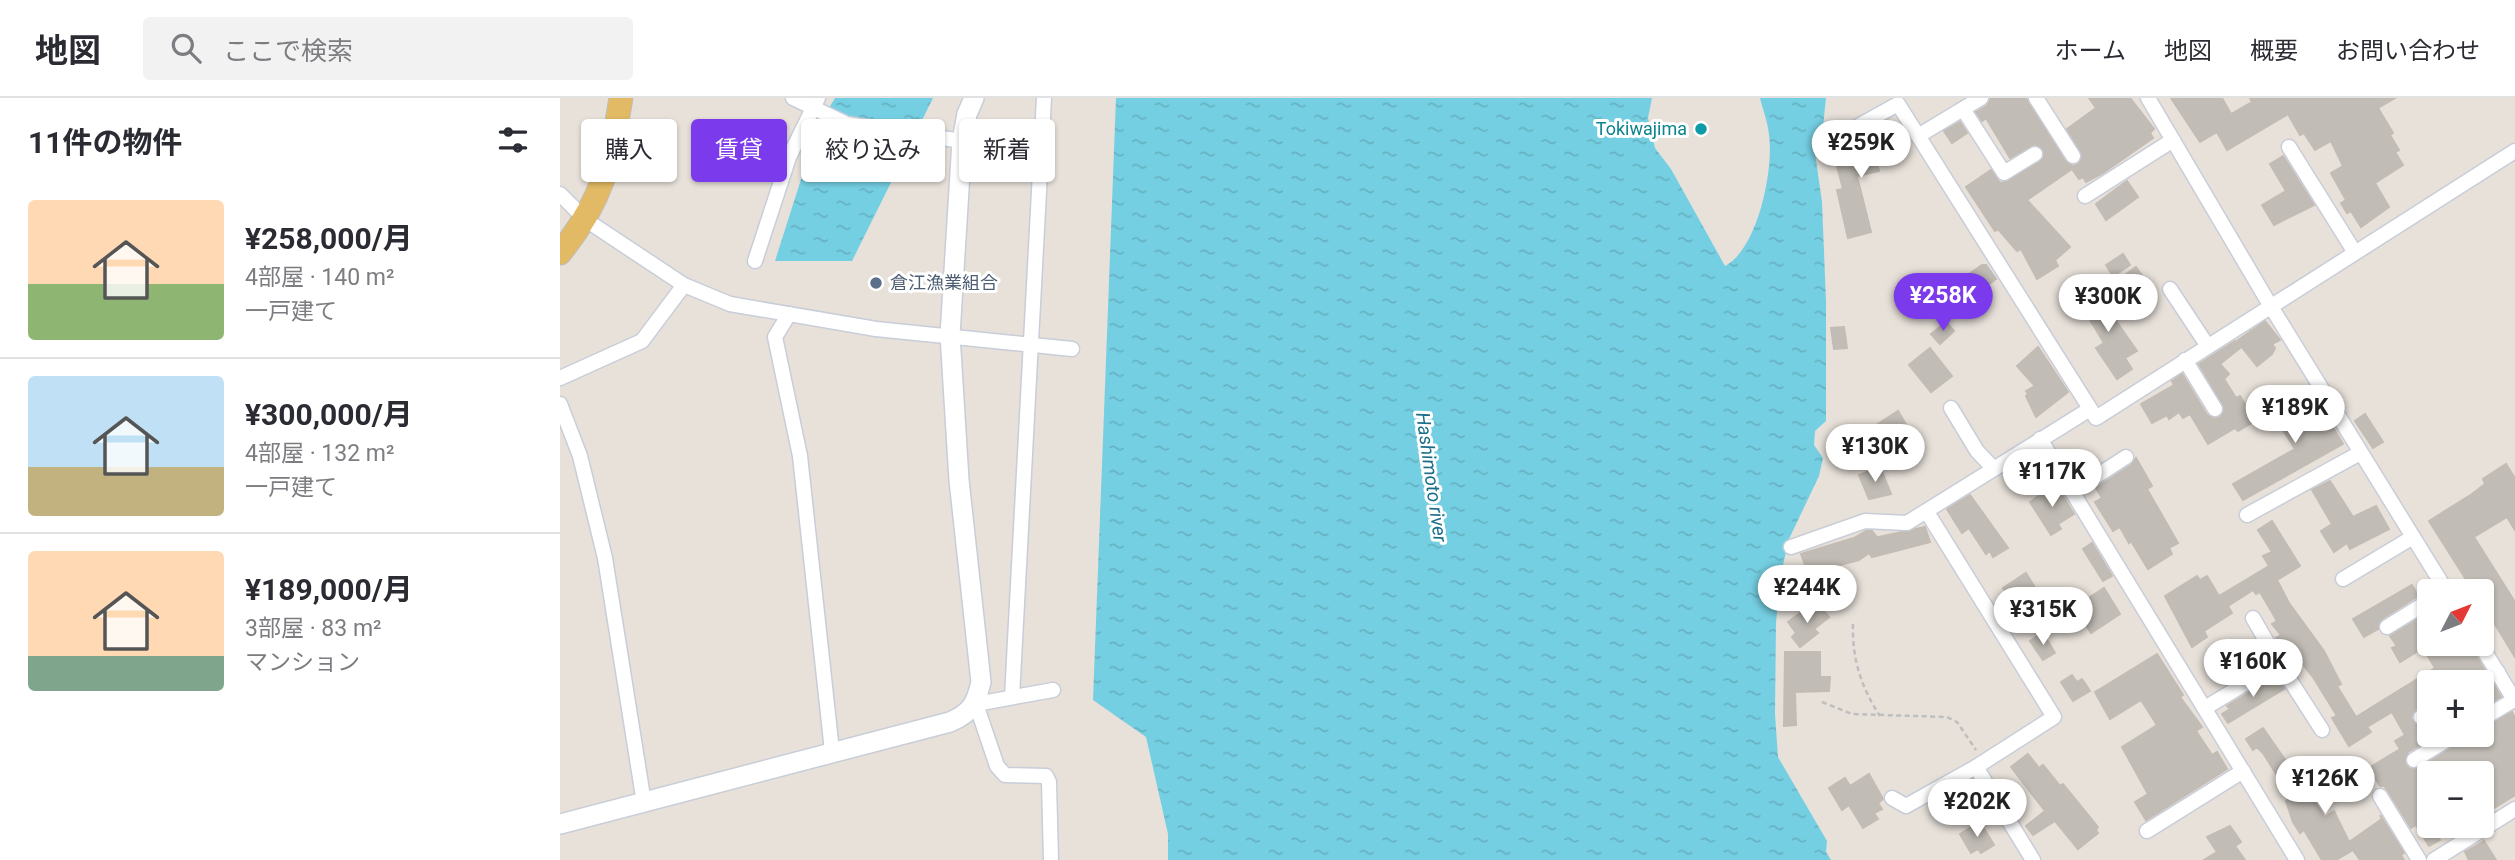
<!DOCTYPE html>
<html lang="ja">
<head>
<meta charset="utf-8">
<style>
	body { margin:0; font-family:Roboto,"Noto Sans JP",sans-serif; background:#f2f2f3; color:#2b2b33; height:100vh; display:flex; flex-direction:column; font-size:26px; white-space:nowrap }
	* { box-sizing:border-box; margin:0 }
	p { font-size:23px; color:#7c7c81 }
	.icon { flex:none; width:38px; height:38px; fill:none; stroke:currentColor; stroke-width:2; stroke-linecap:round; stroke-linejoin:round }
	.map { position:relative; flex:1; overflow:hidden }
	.drawer { display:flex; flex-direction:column; background:#fff; width:560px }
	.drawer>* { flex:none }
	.hud { position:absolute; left:21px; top:21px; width:665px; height:63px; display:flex; gap:14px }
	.needle { width:46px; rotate:48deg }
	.fabs { position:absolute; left:1857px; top:481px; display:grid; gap:14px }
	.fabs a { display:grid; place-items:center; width:77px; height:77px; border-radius:7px; background:#fff; box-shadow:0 2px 5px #0004; font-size:35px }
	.price { position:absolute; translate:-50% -60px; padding:0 16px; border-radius:24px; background:#fff; color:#222; font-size:23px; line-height:46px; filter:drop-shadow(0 2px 4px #0008) }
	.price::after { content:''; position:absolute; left:50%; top:42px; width:21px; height:16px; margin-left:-10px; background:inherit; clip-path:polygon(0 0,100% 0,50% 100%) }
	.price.active { background:#7c3aed; color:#fff }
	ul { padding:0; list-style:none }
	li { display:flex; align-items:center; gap:21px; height:175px; padding:0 28px }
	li+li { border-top:2px solid #e1e1e2 }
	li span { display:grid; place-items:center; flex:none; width:196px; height:140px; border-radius:7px; color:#555 }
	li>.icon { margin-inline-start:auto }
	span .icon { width:84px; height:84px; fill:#fffc; stroke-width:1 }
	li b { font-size:30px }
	h2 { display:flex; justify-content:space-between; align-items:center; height:84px; padding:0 28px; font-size:30px }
	.pill { padding:0 24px; border-radius:7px; background:#fff; box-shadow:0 2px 5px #0004; font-size:24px; line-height:63px }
	.pill.active { background:#7c3aed; color:#fff }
	header { display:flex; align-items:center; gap:42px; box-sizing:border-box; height:98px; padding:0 35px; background:#fff; border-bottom:2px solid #e1e1e2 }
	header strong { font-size:33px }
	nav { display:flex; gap:38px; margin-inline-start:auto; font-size:24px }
	.search { width:490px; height:63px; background:#f2f2f3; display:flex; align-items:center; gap:18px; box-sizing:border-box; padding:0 24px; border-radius:7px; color:#7c7c81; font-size:26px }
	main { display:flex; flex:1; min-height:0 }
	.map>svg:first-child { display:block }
</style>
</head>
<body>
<header>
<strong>地図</strong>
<div class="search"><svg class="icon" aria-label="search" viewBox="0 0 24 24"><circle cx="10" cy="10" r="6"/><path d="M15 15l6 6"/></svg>ここで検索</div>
<nav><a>ホーム</a><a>地図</a><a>概要</a><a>お問い合わせ</a></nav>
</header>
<main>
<section class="drawer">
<h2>11件の物件<svg class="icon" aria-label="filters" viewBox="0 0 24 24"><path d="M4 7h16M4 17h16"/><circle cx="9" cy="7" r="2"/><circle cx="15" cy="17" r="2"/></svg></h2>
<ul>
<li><span style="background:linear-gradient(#ffd9b3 60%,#8fb573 0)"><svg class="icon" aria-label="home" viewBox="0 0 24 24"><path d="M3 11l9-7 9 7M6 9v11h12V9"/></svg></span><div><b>¥258,000/月</b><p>4部屋 · 140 m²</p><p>一戸建て</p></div></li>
<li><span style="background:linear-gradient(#bfe0f5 65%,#c2b280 0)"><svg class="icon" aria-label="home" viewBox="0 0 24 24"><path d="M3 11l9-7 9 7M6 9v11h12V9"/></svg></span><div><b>¥300,000/月</b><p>4部屋 · 132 m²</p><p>一戸建て</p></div></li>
<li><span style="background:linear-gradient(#ffd9b3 75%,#7fa58c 0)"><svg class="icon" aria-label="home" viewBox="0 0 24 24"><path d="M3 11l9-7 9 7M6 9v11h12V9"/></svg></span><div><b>¥189,000/月</b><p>3部屋 · 83 m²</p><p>マンション</p></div></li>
</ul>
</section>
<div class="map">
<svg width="1955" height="762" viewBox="0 0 1955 762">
	<defs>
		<pattern id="water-ripples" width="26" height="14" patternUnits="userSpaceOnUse" patternTransform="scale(1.75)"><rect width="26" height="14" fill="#75cfe2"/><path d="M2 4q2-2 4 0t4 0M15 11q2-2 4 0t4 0" fill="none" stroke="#65b2c2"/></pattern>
	</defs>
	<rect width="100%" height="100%" fill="#e8e1da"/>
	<g fill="url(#water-ripples)">
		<path d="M275,0H373L292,163H215L258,28Z"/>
		<path d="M556,0H1092L1088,20L1095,50L1111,71L1165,168C1198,151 1214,71 1209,37C1208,25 1203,12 1200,0H1266L1262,38L1254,48L1262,104L1266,203V323L1255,333L1254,347L1263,360L1259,378L1229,441L1220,480L1216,525L1215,616L1218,659L1267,743L1266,754L1271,762H608V736L586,639L533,602Z"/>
	</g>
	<g fill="#c1bcb5" stroke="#c3bcb4" stroke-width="2">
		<path d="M1431,0H1466L1505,63L1513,68L1519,66L1522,57L1507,31L1536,10L1529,0H1570L1594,31L1590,35L1593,40L1543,75L1526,84L1523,79L1519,81L1512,71L1467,102L1510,149L1495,162L1498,168L1477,181L1461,151L1457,153L1438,131L1435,133L1406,89L1431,72L1440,85L1448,83L1484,60L1483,52L1475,46L1450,60L1426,20L1422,23L1416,14L1427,8Z"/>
		<path d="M1611,0H1662L1671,16L1692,4L1690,0H1835L1818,10L1833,35L1830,37L1839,52L1835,54L1843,67L1815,85L1829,109L1801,129L1791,113L1787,115L1781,105L1786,102L1771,75L1783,68L1771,43L1755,52L1744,35L1740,37L1728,16L1667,52L1657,34L1640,44Z"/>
		<path d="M1400,24L1407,35L1392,45L1384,33Z"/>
		<path d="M1317,29L1321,37L1331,34L1337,54L1315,60L1319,73L1297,78L1311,134L1288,140L1277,92L1283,91L1277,68L1289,64L1287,57L1310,51L1302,37Z"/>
		<path d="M1723,58L1754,107L1714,127L1702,107L1726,93L1710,66Z"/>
		<path d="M1567,83L1578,99L1546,122L1536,106Z"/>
		<path d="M1563,156L1570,167L1553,178L1546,167Z"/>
		<path d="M1422,167H1426L1436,181L1425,189L1430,195L1416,205L1412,199L1406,203L1397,190L1408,182L1406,178Z"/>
		<path d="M1576,169L1590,189L1578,197L1565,177Z"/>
		<path d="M1532,189L1577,253L1565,260L1572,271L1557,281L1536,250L1544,245L1517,200Z"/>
		<path d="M1705,223L1720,242L1712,246L1715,250L1712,256L1697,268L1677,243Z"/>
		<path d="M1386,224L1394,233L1380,246L1371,236Z"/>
		<path d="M1284,229L1287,250L1274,251L1271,230Z"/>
		<path d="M1675,243L1680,250L1660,266L1669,276L1664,281L1676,300L1680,298L1695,323L1678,333L1675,330L1648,346L1630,316L1623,320L1619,314L1609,321L1607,317L1592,325L1581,306L1614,287L1612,283L1622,276L1647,317L1655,321L1661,319L1663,307L1639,266Z"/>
		<path d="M1478,249L1508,294L1476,319L1466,298L1468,296L1466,293L1475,288L1457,268Z"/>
		<path d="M1370,250L1392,278L1371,294L1349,267Z"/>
		<path d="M1743,300L1745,303L1756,301L1783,346L1683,402L1673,386L1735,351L1714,318Z"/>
		<path d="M1338,313L1358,347L1339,359L1318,326Z"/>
		<path d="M1805,316L1823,344L1813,350L1795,323Z"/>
		<path d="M1576,360L1592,388L1587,391L1618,445L1609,450L1612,456L1588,471L1571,443L1569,445L1560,429L1553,433L1535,404L1542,400L1536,390L1571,367Z"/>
		<path d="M1946,366L1955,380V432L1947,419L1914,439L1955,504V559L1922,505V494H1914L1869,423L1912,396L1925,386L1923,381Z"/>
		<path d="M1320,369L1331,396L1309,401L1299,377Z"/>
		<path d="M1770,383L1793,419L1816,408L1829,431L1790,451L1787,445L1774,454L1761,433L1772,426L1752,392Z"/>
		<path d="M1495,386L1514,416L1498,426L1501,431L1491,437L1470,404Z"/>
		<path d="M1410,397L1448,450L1433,459L1430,453L1426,456L1409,430L1402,435L1387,411Z"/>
		<path d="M1712,423L1740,468L1717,482L1729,505L1764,553L1781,586L1777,588L1796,619L1875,570L1863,550L1840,564L1832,550L1837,548L1830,538L1868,515L1869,546H1896L1901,555L1911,549L1924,571L1897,584H1869V605L1856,611L1851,619L1856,627L1869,626V637H1877L1848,654L1845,666L1850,671L1859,670L1900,645L1905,637H1922V631L1952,614L1955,620V697L1934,710L1922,689V676H1869V728L1880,742L1869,748L1856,727L1851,730L1828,693L1824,688H1820L1809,670L1840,651L1835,643L1845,637L1832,614L1807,629L1811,634L1789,648L1772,620L1777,618L1753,579L1731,552L1726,547L1721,550L1716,540L1721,537L1712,526L1717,523L1700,494L1696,496L1693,492L1668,508L1672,515L1644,533L1647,539L1632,549L1605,498L1637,478L1640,482L1647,478L1659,498L1709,468L1703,458L1712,454L1698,432Z"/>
		<path d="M1365,429L1370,444L1312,459L1309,455L1299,462L1248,475L1241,456L1294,440L1306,433H1312L1316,438L1314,440Z"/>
		<path d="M1532,445L1552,478L1543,483L1523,451Z"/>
		<path d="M1466,475L1492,517L1469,531L1443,490Z"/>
		<path d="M1852,487L1858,498L1822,521L1818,531L1804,539L1793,521Z"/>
		<path d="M1544,490L1560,516L1531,535L1515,509Z"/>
		<path d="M1261,509L1269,519L1254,531L1258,535L1240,549L1232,539L1236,535L1228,524L1247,510L1252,516Z"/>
		<path d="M1483,535L1495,555L1483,562L1470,543Z"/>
		<path d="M1688,544L1691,550L1697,546L1706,562L1682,576L1677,569L1672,571L1665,558Z"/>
		<path d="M1225,554H1260V579H1270L1269,593L1235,594L1236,627L1224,628Z"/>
		<path d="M1597,556L1623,597L1620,599L1642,629L1636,633L1652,657L1657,654L1667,671L1586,722L1575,704L1588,696L1562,649L1597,627L1581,602L1550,621L1535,594Z"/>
		<path d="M1512,577L1517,584L1522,581L1530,593L1513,603L1501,584Z"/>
		<path d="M1716,578L1724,591L1668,625L1662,616L1670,611L1667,608Z"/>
		<path d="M1934,587L1941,599L1922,610V593Z"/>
		<path d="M1703,630L1765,719L1774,713L1789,744L1822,721L1820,717L1844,755L1841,757L1844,762H1800L1793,752L1776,762H1762L1744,732L1740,735L1733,724L1726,703L1731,700L1703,655L1697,649L1693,652L1686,641Z"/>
		<path d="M1468,656L1479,670L1483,667L1500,688L1503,686L1538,729L1536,732L1538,735L1518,751L1495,723L1473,737L1466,728L1485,713L1451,669Z"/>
		<path d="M1309,676L1323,701L1318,705L1322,711L1314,715L1318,721L1303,730L1289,707L1282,712L1269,690L1285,680L1290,688Z"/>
		<path d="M1420,724L1434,747L1421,755L1418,751L1411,755L1400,736Z"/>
		<path d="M1670,728L1681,744L1675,748L1685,762H1644L1657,754L1647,739Z"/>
		<path d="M1924,743L1936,762H1909L1905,754Z"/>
	</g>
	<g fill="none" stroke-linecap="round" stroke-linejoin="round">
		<g stroke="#c8cdd8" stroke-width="17">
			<g id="street">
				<path d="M233,0L287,26L402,43"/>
				<path d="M1476,0L1513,58"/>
				<path d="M1588,0L1710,207L1887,494"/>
				<path d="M1403,11L1444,75L1475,56"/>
				<path d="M1358,38L1421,0"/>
				<path d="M1273,42L1338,6L1536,320L1955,53"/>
				<path d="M1729,49L1794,153"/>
				<path d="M0,96L26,122L124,187L170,206L316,231L512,251"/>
				<path d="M1525,98L1613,42"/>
				<path d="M195,163L229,59L258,0"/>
				<path d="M1610,191L1647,247"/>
				<path d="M229,216L215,239L240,358L272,653"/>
				<path d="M1625,262L1655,311"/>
				<path d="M0,280L82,243L124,187"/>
				<path d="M0,306L20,358L45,460L84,705"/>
				<path d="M1391,310L1417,353L1434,371"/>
				<path d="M1480,341L1737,762"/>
				<path d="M1512,394L1566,359"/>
				<path d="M1367,414L1494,619L1416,669L1473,762"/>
				<path d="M1687,417L1800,355"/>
				<path d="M1231,449L1305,423L1347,425L1530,311"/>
				<path d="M1783,481L1853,439"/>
				<path d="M1693,520L1719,565"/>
				<path d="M1827,529L1869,503"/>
				<path d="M1920,546L1955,603"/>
				<path d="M1920,584L1938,574"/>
				<path d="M452,599L484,0"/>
				<path d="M1645,610L1719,565L1762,632"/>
				<path d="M1861,619L1869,615"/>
				<path d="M1922,621L1954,602"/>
				<path d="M1854,662L1895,637"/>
				<path d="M1820,698L1859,762"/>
				<path d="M1332,700L1346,708L1416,669"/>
				<path d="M1587,733L1683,673"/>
				<path d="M491,762L489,684L486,678L445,677L437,668L416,606L493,592"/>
				<path d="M1874,762L1955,711"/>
			</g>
		</g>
		<g stroke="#c8cdd8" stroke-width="22">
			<path id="secondary" d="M0,726L390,624C411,615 416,606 421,584L399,382L390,237L402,43L407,16L414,0"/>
		</g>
		<g stroke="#bebebe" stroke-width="25">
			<path id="primary" d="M0,155C43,102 50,66 61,0"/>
		</g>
		<g stroke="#bebebe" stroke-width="2.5" stroke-dasharray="5 3.5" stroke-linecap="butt">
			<path d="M1293,526C1292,561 1301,589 1320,618"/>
			<path d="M1262,604L1292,616L1387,619L1397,624L1416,652"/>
		</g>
		<use href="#street" stroke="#fff" stroke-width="14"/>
		<use href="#secondary" stroke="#fff" stroke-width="19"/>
		<use href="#primary" stroke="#e2ba65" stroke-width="23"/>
	</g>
	<circle fill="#0f9aa8" stroke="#fff" stroke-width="2.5" cx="1141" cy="31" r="7"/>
	<circle fill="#5c6f8a" stroke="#fff" stroke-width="2.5" cx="316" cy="185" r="7"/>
	<g text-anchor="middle" stroke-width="6" stroke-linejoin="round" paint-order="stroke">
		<g font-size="18" fill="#0d838f" stroke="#fff" text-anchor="end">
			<text x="1127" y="37">Tokiwajima</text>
		</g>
		<g font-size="18" fill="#4e5e75" stroke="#fff" text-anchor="start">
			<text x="330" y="191">倉江漁業組合</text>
		</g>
		<g font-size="19" font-style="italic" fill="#196d89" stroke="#fff">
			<text transform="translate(872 379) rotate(82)" y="7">Hashimoto river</text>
		</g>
	</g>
</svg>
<div class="fabs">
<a><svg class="needle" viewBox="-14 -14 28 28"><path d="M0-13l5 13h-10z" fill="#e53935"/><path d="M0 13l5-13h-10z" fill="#7c7c81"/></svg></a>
<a>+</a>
<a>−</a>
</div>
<b class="price" style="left:1301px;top:82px">¥259K</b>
<b class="price active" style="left:1383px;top:235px">¥258K</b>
<b class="price" style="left:1548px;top:236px">¥300K</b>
<b class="price" style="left:1735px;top:347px">¥189K</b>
<b class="price" style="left:1315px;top:386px">¥130K</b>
<b class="price" style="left:1492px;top:411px">¥117K</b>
<b class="price" style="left:1247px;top:527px">¥244K</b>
<b class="price" style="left:1483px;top:549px">¥315K</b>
<b class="price" style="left:1693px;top:601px">¥160K</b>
<b class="price" style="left:1765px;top:718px">¥126K</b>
<b class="price" style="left:1417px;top:741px">¥202K</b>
<div class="hud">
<a class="pill">購入</a>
<a class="pill active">賃貸</a>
<a class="pill">絞り込み</a>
<a class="pill">新着</a>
</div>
</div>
</main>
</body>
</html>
